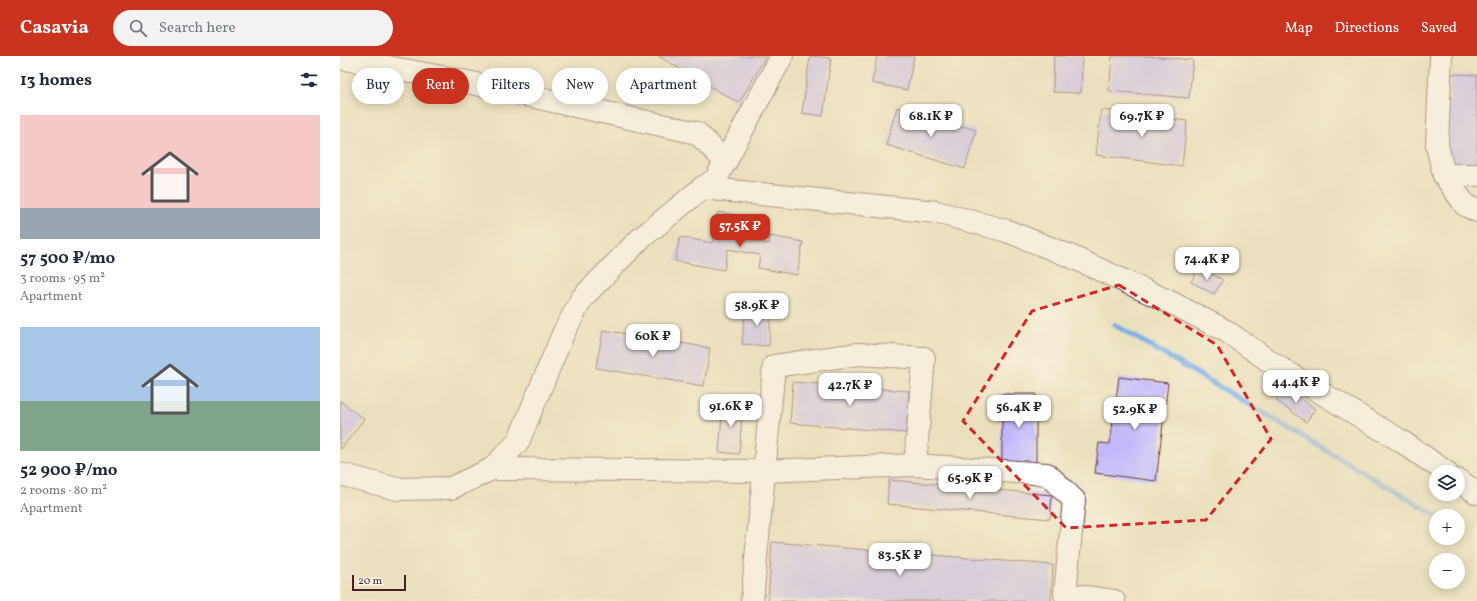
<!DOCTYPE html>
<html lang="en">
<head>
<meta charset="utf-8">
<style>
	body { margin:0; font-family:Vollkorn,serif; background:#f2f2f3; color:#1f2937; height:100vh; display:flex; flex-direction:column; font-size:15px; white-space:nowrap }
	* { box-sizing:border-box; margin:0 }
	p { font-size:13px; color:#747a83 }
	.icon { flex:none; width:22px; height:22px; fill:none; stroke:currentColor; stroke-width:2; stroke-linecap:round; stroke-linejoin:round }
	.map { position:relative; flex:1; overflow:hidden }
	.drawer { display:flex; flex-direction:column; background:#fff; width:340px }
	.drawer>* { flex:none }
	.top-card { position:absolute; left:12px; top:12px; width:380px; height:36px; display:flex; gap:8px }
	.controls { position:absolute; left:1089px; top:409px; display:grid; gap:8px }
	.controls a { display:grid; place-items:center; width:36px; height:36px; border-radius:50%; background:#fff; box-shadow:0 2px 10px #0003; font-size:20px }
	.scale { position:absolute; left:12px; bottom:10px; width:54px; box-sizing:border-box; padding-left:4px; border:2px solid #4a1f2b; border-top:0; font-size:11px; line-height:14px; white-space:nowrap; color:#4a1f2b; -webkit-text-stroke:3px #fcf5e5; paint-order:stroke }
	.price { position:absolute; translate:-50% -34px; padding:0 9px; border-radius:8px; background:#fff; color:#222; font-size:13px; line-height:26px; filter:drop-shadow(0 1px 2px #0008) }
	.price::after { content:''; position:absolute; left:50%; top:24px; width:12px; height:9px; margin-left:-6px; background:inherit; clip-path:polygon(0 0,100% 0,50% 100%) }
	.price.active { background:#c8321e; color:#fff }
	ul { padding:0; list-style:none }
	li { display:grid; align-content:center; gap:8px; height:212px; padding:0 20px }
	li span { display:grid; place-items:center; height:124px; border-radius:0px; color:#555 }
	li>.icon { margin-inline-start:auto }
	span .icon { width:72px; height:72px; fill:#fffc; stroke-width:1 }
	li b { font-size:17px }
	h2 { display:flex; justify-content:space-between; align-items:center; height:48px; padding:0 20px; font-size:17px }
	.chip { padding:0 14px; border-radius:18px; background:#fff; box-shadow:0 2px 10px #0003; font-size:14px; line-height:36px }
	.chip.active { background:#c8321e; color:#fff }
	header { display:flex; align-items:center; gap:24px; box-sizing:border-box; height:56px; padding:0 20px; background:#c8321e; color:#fff }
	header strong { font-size:19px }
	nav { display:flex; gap:22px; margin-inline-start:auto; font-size:14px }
	.search { width:280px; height:36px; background:#f2f2f3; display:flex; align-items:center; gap:10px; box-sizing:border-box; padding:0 14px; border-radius:22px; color:#747a83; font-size:15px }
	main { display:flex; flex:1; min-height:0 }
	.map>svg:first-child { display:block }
</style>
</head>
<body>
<header>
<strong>Casavia</strong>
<div class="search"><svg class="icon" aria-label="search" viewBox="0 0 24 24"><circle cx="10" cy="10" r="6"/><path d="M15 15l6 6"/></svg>Search here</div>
<nav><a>Map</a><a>Directions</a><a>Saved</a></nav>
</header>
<main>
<section class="drawer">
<h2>13 homes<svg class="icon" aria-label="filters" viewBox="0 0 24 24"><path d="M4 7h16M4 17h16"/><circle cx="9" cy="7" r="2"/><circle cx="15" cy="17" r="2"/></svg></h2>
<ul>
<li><span style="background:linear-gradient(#f6c9c9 75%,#9aa5b1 0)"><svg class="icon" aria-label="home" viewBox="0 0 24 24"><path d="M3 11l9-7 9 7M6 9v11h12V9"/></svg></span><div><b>57 500 ₽/mo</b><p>3 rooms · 95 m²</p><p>Apartment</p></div></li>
<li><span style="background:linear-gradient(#a9c7e8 60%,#7fa58c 0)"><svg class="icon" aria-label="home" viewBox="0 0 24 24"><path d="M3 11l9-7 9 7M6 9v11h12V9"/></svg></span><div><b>52 900 ₽/mo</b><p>2 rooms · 80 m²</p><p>Apartment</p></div></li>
</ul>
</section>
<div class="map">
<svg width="1137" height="545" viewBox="0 0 1137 545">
	<rect width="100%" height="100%" fill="#fcf5e5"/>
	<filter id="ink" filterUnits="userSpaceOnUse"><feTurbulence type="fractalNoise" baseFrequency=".025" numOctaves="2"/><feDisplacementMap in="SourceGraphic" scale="8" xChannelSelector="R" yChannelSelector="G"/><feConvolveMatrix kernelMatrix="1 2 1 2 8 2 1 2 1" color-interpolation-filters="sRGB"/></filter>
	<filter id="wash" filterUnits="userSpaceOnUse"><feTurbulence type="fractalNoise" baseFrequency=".012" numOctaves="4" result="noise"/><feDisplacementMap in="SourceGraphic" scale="16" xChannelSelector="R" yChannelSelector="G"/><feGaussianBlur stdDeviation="0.9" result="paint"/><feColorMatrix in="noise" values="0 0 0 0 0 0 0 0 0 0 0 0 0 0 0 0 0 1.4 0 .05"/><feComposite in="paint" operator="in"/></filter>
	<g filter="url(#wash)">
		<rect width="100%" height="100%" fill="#ebe0bd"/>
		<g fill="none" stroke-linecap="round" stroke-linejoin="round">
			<path stroke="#76ade5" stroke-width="5.5" d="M775,269L1097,460"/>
		</g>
		<g id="blocks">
			<g fill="#c1b8fc">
				<path d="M318,0H426L399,47Z"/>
				<path d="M470,0L491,2L483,60L462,57Z"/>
				<path d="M537,0H574L567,34L532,27Z"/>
				<path d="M714,0H742L741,37L713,36Z"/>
				<path d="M772,0H808L853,4L849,42L769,35Z"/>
				<path d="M1111,18L1137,19V113L1106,111Z"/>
				<path d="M557,51L636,74L625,113L546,89Z"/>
				<path d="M761,54L847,65L842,110L756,99Z"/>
				<path d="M378,156L407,161L403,184L429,188L430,180L463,186L457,219L418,212L420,199L388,193L384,214L335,205L340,181L372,187Z"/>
				<path d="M859,211L883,224L874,238L851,226Z"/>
				<path d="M405,252L431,254L429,290L402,288Z"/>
				<path d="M263,274L370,292L364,330L256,312Z"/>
				<path d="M779,321L828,327L816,425L755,417L759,387L770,388Z"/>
				<path d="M453,326L569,335L566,377L450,367Z"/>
				<path d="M946,331L975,353L966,366L936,344Z"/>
				<rect x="662" y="338" width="34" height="70"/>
				<path d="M0,345L24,363L1,393L0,392Z"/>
				<path d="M383,347L403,349L399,398L379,396Z"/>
				<path d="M549,424L712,439L710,463L547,448Z"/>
				<path d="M432,486L713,509L711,545H428Z"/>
			</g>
		</g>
	</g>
	<g filter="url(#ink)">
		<use href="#blocks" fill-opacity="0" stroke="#623c41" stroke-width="1"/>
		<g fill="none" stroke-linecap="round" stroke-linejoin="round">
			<g stroke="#623c41" stroke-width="24">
				<g id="minor">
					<path d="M1101,0L1097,89L1104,119L1125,149L1137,155"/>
					<path d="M0,2L118,24L357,77L386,106"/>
					<path d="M1104,119H1137"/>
					<path d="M362,132L596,156L667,175L730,200L832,247L886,275L935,309L1061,385L1106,416"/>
					<path d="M152,413L423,415L575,409L707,418L734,444L725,538L774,545"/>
					<path d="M0,418L57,433L111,432L152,413L178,386L223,278L242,242L299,184L362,132L376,123L442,0"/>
					<path d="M1118,424L1137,437"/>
					<path d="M412,545L434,310L518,298L584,302L575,409"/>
				</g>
			</g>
			<use href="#minor" stroke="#fff" stroke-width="22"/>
		</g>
	</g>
	<path d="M0 0H1137V545H0ZM779,229L877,289L931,383L866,464L726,472L623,365L692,255Z" fill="#ebe0bd" fill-opacity=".55" fill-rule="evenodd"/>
	<path fill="none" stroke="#d62828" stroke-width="3" stroke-dasharray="8 5" stroke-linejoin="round" d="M779,229L877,289L931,383L866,464L726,472L623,365L692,255Z"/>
</svg>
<div class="controls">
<a><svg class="icon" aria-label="layers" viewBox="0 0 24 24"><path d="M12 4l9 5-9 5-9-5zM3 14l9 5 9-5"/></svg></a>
<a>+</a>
<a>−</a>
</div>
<div class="scale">20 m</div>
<b class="price" style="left:591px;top:82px">68.1K ₽</b>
<b class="price" style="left:802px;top:82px">69.7K ₽</b>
<b class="price active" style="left:400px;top:192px">57.5K ₽</b>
<b class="price" style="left:867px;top:225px">74.4K ₽</b>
<b class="price" style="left:417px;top:271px">58.9K ₽</b>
<b class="price" style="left:313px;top:302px">60K ₽</b>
<b class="price" style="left:956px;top:348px">44.4K ₽</b>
<b class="price" style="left:510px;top:351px">42.7K ₽</b>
<b class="price" style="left:391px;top:372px">91.6K ₽</b>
<b class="price" style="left:679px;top:373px">56.4K ₽</b>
<b class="price" style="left:795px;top:375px">52.9K ₽</b>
<b class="price" style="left:630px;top:444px">65.9K ₽</b>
<b class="price" style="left:560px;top:521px">83.5K ₽</b>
<div class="top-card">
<a class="chip">Buy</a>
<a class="chip active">Rent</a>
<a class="chip">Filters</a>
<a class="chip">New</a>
<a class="chip">Apartment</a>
</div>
</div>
</main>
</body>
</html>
